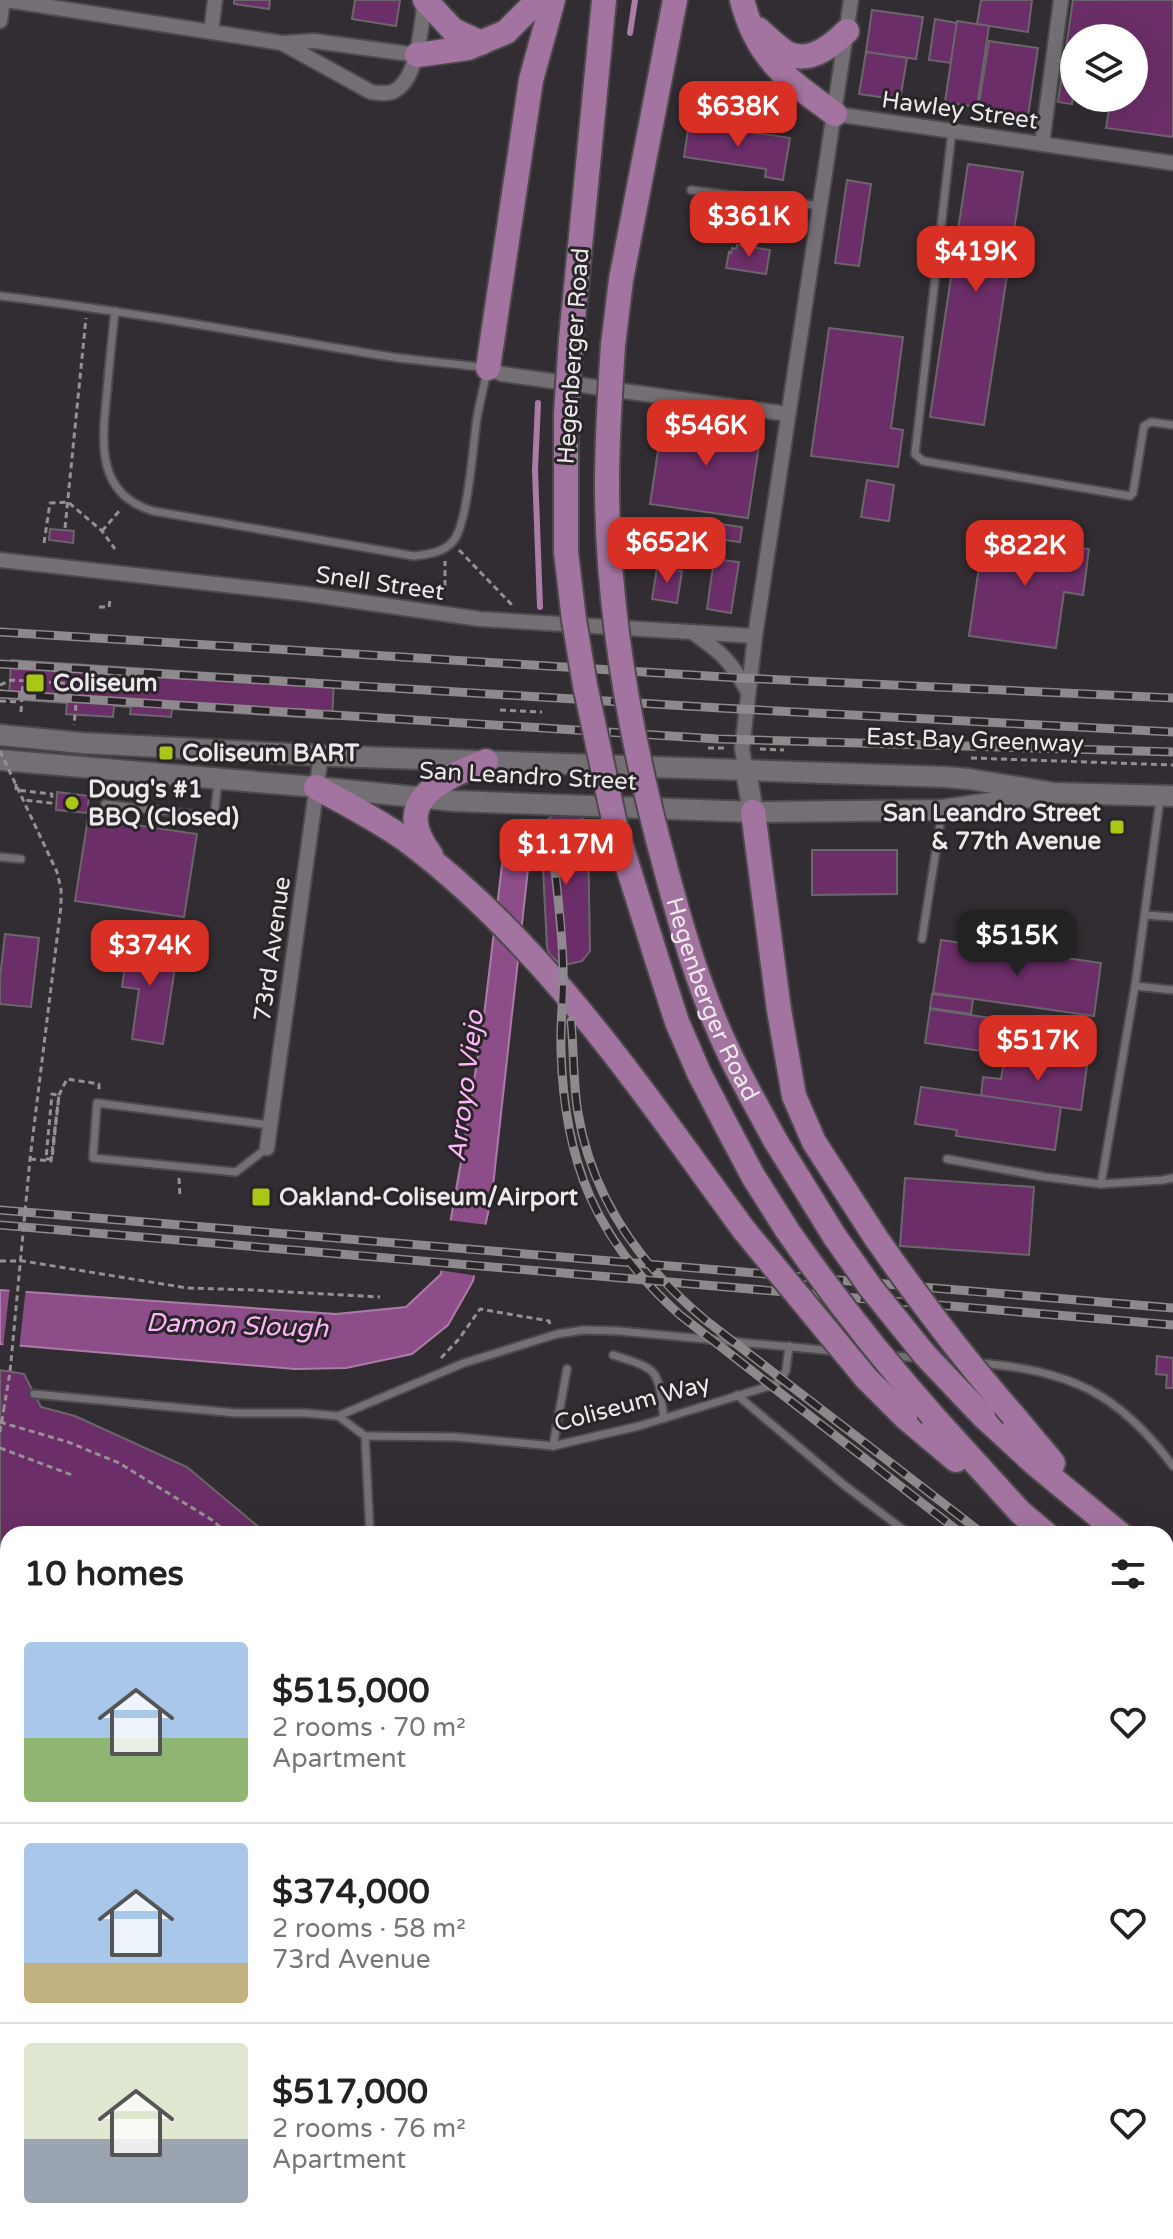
<!DOCTYPE html>
<html lang="en">
<head>
<meta charset="utf-8">
<style>
	body { margin:0; font-family:"Varela Round",sans-serif; background:#f2f2f2; color:#222; height:100vh; display:flex; flex-direction:column; font-size:30px; white-space:nowrap }
	* { box-sizing:border-box; margin:0 }
	p { font-size:26px; color:#767676 }
	.icon { flex:none; width:44px; height:44px; fill:none; stroke:currentColor; stroke-width:2; stroke-linecap:round; stroke-linejoin:round }
	.map { position:relative; flex:1; overflow:hidden }
	.sheet { position:absolute; left:0px; top:1526px; width:1174px; height:714px; display:flex; flex-direction:column; background:#fff; border-radius:24px 24px 0 0; box-shadow:0 8px 32px #0002 }
	.sheet>* { flex:none }
	.controls { position:absolute; left:1060px; top:24px; display:grid; gap:16px }
	.controls a { display:grid; place-items:center; width:88px; height:88px; border-radius:50%; background:#fff; box-shadow:0 8px 32px #0002; font-size:40px }
	.price { position:absolute; translate:-50% -68px; padding:0 18px; border-radius:16px; background:#d93025; color:#fff; font-size:26px; line-height:52px; filter:drop-shadow(0 2px 4px #0008) }
	.price::after { content:''; position:absolute; left:50%; top:48px; width:24px; height:18px; margin-left:-12px; background:inherit; clip-path:polygon(0 0,100% 0,50% 100%) }
	.price.selected { background:#222; color:#fff }
	ul { padding:0; list-style:none }
	li { display:flex; align-items:center; gap:24px; height:200px; padding:0 24px }
	li+li { border-top:2px solid #e0e0e0 }
	li span { display:grid; place-items:center; flex:none; width:224px; height:160px; border-radius:8px; color:#555 }
	li>.icon { margin-inline-start:auto }
	span .icon { width:96px; height:96px; fill:#fffc; stroke-width:1 }
	li b { font-size:34px }
	h2 { display:flex; justify-content:space-between; align-items:center; height:96px; padding:0 24px; font-size:34px }
	.map>svg:first-child { display:block }
</style>
</head>
<body>
<div class="map">
<svg width="1173" height="2239" viewBox="0 0 1173 2239">
	<rect width="100%" height="100%" fill="#322d32"/>
	<path fill="#6a4467" d="M8,2203V2232H28L25,2239L0,2235V2212Z"/>
	<g fill="#8d4d89" stroke="#aa7ca7" stroke-width="2">
		<path d="M507,823L533,824L492,1195L473,1281L448,1325L412,1354L346,1368L295,1369L0,1344V1290L336,1314L406,1307L441,1274L461,1162L483,1024Z"/>
		<path d="M1173,1759V1796L1166,1802V1766Z"/>
	</g>
	<g fill="#322d32">
		<path d="M447,1220L488,1225L479,1276L438,1270Z"/>
		<path d="M10,1286L26,1287L19,1350L3,1348Z"/>
	</g>
	<g fill="none" stroke-linecap="round" stroke-linejoin="round">
		<g stroke="#aa7ca7" stroke-width="6">
			<path d="M630,33L635,0"/>
			<path d="M538,403L535,470L540,607"/>
		</g>
	</g>
	<g fill="#6b2e68" stroke="#6b666b" stroke-width="2">
		<path d="M234,0H270L269,9L234,4Z"/>
		<path d="M355,0H400L396,26L352,19Z"/>
		<path d="M981,0H1032L1028,32L977,24Z"/>
		<path d="M1073,0H1173V137L1106,128L1111,98H1134V38H1074V90L1072,104L1058,102Z"/>
		<path d="M872,10L923,17L916,59L866,52Z"/>
		<path d="M935,19L957,23L951,63L929,60Z"/>
		<path d="M957,21L989,26L977,107L945,102Z"/>
		<path d="M989,41L1038,48L1028,116L978,109Z"/>
		<path d="M866,52L907,58L900,100L859,94Z"/>
		<path d="M689,123L790,138L783,180L765,177L766,169L684,157Z"/>
		<path d="M968,164L1023,172L984,425L930,417Z"/>
		<path d="M847,180L871,184L859,266L835,263Z"/>
		<path d="M737,245L770,250L766,274L726,268L729,252L731,253L732,248L736,249Z"/>
		<path d="M829,328L903,337L891,428L903,430L898,467L811,456Z"/>
		<path d="M663,418L761,432L748,518L650,504Z"/>
		<path d="M867,480L894,485L889,521L861,517Z"/>
		<path d="M705,522L742,527L740,542L703,537Z"/>
		<path d="M50,529L74,531L73,543L49,540Z"/>
		<path d="M984,532L1071,544L1070,547L1089,549L1083,595L1064,592L1056,648L969,636Z"/>
		<path d="M714,559L739,562L731,613L707,609Z"/>
		<path d="M657,568L682,571L677,603L652,599Z"/>
		<path d="M11,660L334,681L332,719L172,709L171,717L130,714L131,707L114,706L113,717L66,714L67,703L9,699Z"/>
		<path d="M57,792L89,796L87,813L56,810Z"/>
		<path d="M556,813L577,814L583,819L588,834L590,951L582,961L569,964L558,962L550,955L547,947L541,829L545,822Z"/>
		<path d="M88,818L197,834L184,917L75,901Z"/>
		<path d="M812,850H897V894L812,895Z"/>
		<path d="M5,934L39,938L31,1007L0,1004V978Z"/>
		<path d="M941,940L1101,963L1094,1016L933,993Z"/>
		<path d="M128,942L178,949L163,1044L132,1039L139,989L122,987Z"/>
		<path d="M932,994L973,999L971,1014L930,1008Z"/>
		<path d="M930,1009L1092,1033L1087,1066L925,1043Z"/>
		<path d="M1005,1055L1087,1066L1081,1110L981,1096L983,1077L1001,1079Z"/>
		<path d="M921,1087L1061,1107L1055,1150L956,1136L957,1130L915,1124Z"/>
		<path d="M905,1178L1034,1187L1029,1255L900,1246Z"/>
		<path d="M1157,1356L1173,1358V1388H1166L1167,1375L1156,1374Z"/>
		<path d="M0,1370L24,1374L41,1407L75,1416L187,1467L267,1534H8V1614L0,1607Z"/>
		<path d="M1173,1845V1958L1166,1951V1852Z"/>
		<path d="M8,1934V2148L0,2149V1940Z"/>
	</g>
	<g fill="none" stroke-linecap="round" stroke-linejoin="round">
		<g stroke="#4c494c" stroke-width="11">
			<g id="lane">
				<path d="M952,131L915,454L923,461L1130,496L1133,493L1144,426L1151,422L1173,425"/>
				<path d="M691,190L820,206"/>
				<path d="M0,296C127,311 253,334 379,355C415,361 452,363 488,368C484,385 480,401 477,418C473,444 468,522 454,540C444,553 429,554 414,556L153,511C95,494 102,441 107,392C109,365 112,338 115,311"/>
				<path d="M105,804L214,817L218,782"/>
				<path d="M0,857L21,859"/>
				<path d="M1145,915L1173,917"/>
				<path d="M922,939L942,812"/>
				<path d="M1135,986L1173,990"/>
				<path d="M267,1148L236,1172L93,1158L97,1103L270,1125"/>
				<path d="M947,1159L1045,1177L1101,1184L1163,1180L1173,1178"/>
				<path d="M1101,1184L1135,986L1160,799"/>
				<path d="M613,1355C661,1370 657,1369 664,1418"/>
				<path d="M892,1356L919,1358"/>
				<path d="M979,1363C1070,1371 1118,1392 1173,1466"/>
				<path d="M34,1394L236,1413H305L338,1416L365,1436L370,1534"/>
				<path d="M737,1395L844,1485L909,1534"/>
				<path d="M338,1416L464,1363L557,1334L584,1330L619,1331L835,1351"/>
				<path d="M365,1436L456,1437L553,1446L639,1426L776,1384L786,1371L789,1346"/>
				<path d="M553,1446L567,1369"/>
				<path d="M0,2195L8,2189"/>
				<path d="M263,2232L269,2239"/>
				<path d="M427,2232L461,2239"/>
				<path d="M1033,2232L1040,2239"/>
				<path d="M311,2239L316,2232"/>
				<path d="M925,2239L926,2232"/>
				<path d="M1023,2239V2232"/>
			</g>
		</g>
		<g stroke="#4c494c" stroke-width="18">
			<g id="street">
				<path d="M6,0L282,43L314,41L417,55"/>
				<path d="M0,21L3,0"/>
				<path d="M211,32L215,0"/>
				<path d="M282,43L371,92C379,93 389,95 396,90C419,75 421,25 425,0"/>
				<path d="M835,114L1173,163"/>
				<path d="M1042,144L1061,0"/>
				<path d="M488,368L502,374L788,414"/>
				<path d="M0,560L306,594L480,619L755,636"/>
				<path d="M692,632C721,652 731,661 748,692"/>
				<path d="M746,771L742,749L755,636L851,0"/>
				<path d="M267,1148L321,755"/>
			</g>
		</g>
		<g stroke="#4c494c" stroke-width="24">
			<g id="secondary">
				<path d="M0,735L82,743L333,756L945,777L969,779L1054,793L1173,796"/>
				<path d="M0,760L316,787L455,801L753,812L942,810L1038,796"/>
				<path d="M746,771L753,812"/>
			</g>
		</g>
		<g stroke="#4c494c" stroke-width="28">
			<g id="primary">
				<path d="M425,0L453,30L481,43"/>
				<path d="M742,0C757,59 788,80 835,114"/>
				<path d="M758,29C766,36 780,50 789,54C810,63 833,45 847,31"/>
				<path d="M417,55L468,48L506,32L538,0"/>
				<path d="M571,339L604,0"/>
				<path d="M613,345L621,280L675,0"/>
				<path d="M488,368L531,80L553,0"/>
				<path d="M316,787C346,804 378,820 406,840C545,944 642,1091 744,1230"/>
				<path d="M753,812L779,1010L794,1096L814,1142L876,1238"/>
				<path d="M431,855C389,800 442,779 486,761"/>
				<path d="M726,1125L753,1176L787,1230"/>
				<path d="M775,1140L835,1237"/>
				<path d="M932,1415L1020,1512L1046,1534"/>
				<path d="M1013,1415L1053,1463"/>
				<path d="M983,1416L1034,1463L1120,1534"/>
				<path d="M905,1417L956,1460"/>
				<path d="M1166,1573L1173,1579"/>
				<path d="M1166,1636L1173,1642"/>
			</g>
		</g>
		<g stroke="#949094" stroke-width="3" stroke-dasharray="6 4" stroke-linecap="butt">
			<path d="M65,528L86,318"/>
			<path d="M102,531L120,510"/>
			<path d="M44,543L50,503L68,502L102,531L115,549"/>
			<path d="M459,550L512,605"/>
			<path d="M445,586V561"/>
			<path d="M99,607H109L110,600"/>
			<path d="M53,682L55,663"/>
			<path d="M0,685L12,680L78,684L74,725"/>
			<path d="M0,691L9,692"/>
			<path d="M0,701L20,702"/>
			<path d="M500,710L542,712"/>
			<path d="M21,712L23,681"/>
			<path d="M708,748H728"/>
			<path d="M760,749L784,750"/>
			<path d="M971,758L1173,765"/>
			<path d="M16,784V790L52,794L51,803L24,800"/>
			<path d="M554,865L565,863"/>
			<path d="M46,1159H52L59,1095L67,1079L99,1084V1091"/>
			<path d="M179,1178L180,1198"/>
			<path d="M0,1261H23L187,1288L253,1290L380,1297"/>
			<path d="M441,1358L459,1339L480,1309L549,1321L550,1324"/>
			<path d="M0,1422L68,1442L119,1463L212,1520L228,1534"/>
			<path d="M0,1432L4,1408"/>
			<path d="M0,1448L72,1475"/>
			<path d="M0,2173L8,2169"/>
		</g>
		<use href="#lane" stroke="#746f74" stroke-width="7"/>
		<use href="#street" stroke="#746f74" stroke-width="14"/>
		<use href="#secondary" stroke="#746f74" stroke-width="20"/>
		<use href="#primary" stroke="#a374a0" stroke-width="24"/>
		<g stroke="#8d898d" stroke-width="9">
			<g id="rail">
				<path d="M0,632L740,678L1173,698"/>
				<path d="M0,664L720,708L1173,732"/>
				<path d="M0,694L718,739L1173,752"/>
				<path d="M552,842C556,883 562,924 563,965C564,993 560,1022 561,1050C564,1163 596,1240 680,1315L962,1534"/>
				<path d="M571,1021C574,1052 573,1083 578,1113C592,1198 640,1265 704,1319L983,1534"/>
				<path d="M0,1210L1173,1308"/>
				<path d="M0,1225L1173,1325"/>
				<path d="M1166,1644L1173,1647"/>
				<path d="M1166,1657L1173,1660"/>
			</g>
		</g>
		<use href="#rail" stroke="#282428" stroke-width="6" stroke-dasharray="18" stroke-linecap="butt"/>
		<g stroke="#4c494c" stroke-width="28" stroke-linecap="butt">
			<g id="primary-bridge">
				<path d="M571,339L566,414V552L574,620L585,685L616,829L659,966L677,1022L699,1073L726,1125"/>
				<path id="s1" d="M613,345C610,391 607,438 607,484C607,613 631,742 665,866C682,930 701,995 730,1055C744,1084 760,1112 775,1140"/>
				<path d="M744,1230L866,1378L905,1417"/>
				<path d="M787,1230C832,1295 880,1356 932,1415"/>
				<path d="M835,1237L871,1288L925,1355L983,1416"/>
				<path d="M876,1238C920,1301 963,1358 1013,1415"/>
			</g>
		</g>
		<g stroke="#949094" stroke-width="3" stroke-dasharray="6 4" stroke-linecap="butt">
			<path d="M0,751L57,872L61,889V906L30,1159L10,1372L4,1408"/>
			<path d="M30,1159L51,1161L59,1095L52,1094L46,1159"/>
		</g>
		<use href="#primary-bridge" stroke="#a374a0" stroke-width="24"/>
	</g>
	<g fill="#abc716" stroke="#282428" stroke-width="3">
		<rect x="25" y="673" width="20" height="20" rx="4"/>
		<rect x="158" y="745" width="16" height="16" rx="4"/>
		<circle cx="72" cy="803" r="8"/>
		<rect x="1109" y="819" width="16" height="16" rx="4"/>
		<rect x="251" y="1187" width="20" height="20" rx="4"/>
	</g>
	<g text-anchor="middle" stroke-width="6" stroke-linejoin="round" paint-order="stroke">
		<g font-size="24" fill="#ece9ec" stroke="#282428">
			<text transform="translate(960 110) rotate(8)" y="8">Hawley Street</text>
			<text transform="translate(573 356) rotate(-86)" y="8">Hegenberger Road</text>
			<text transform="translate(380 583) rotate(8)" y="8">Snell Street</text>
			<text transform="translate(975 740) rotate(2)" y="8">East Bay Greenway</text>
			<text transform="translate(528 776) rotate(3)" y="8">San Leandro Street</text>
			<text transform="translate(272 949) rotate(-82)" y="8">73rd Avenue</text>
			<text dy="8" stroke="none"><textPath href="#s1" startOffset="668">Hegenberger Road</textPath></text>
			<text transform="translate(632 1403) rotate(-15)" y="8">Coliseum Way</text>
		</g>
		<g font-size="24" font-weight="bold" fill="#ece9ec" stroke="#282428" text-anchor="start">
			<text x="53" y="691">Coliseum</text>
			<text x="182" y="761">Coliseum BART</text>
			<text x="88" y="797">Doug's #1<tspan x="88" dy="28">BBQ (Closed)</tspan></text>
			<text x="1101" y="821" text-anchor="end">San Leandro Street<tspan x="1101" dy="28">&amp; 77th Avenue</tspan></text>
			<text x="279" y="1205">Oakland-Coliseum/Airport</text>
		</g>
		<g font-size="26" font-style="italic" fill="#feb6f8" stroke="#282428">
			<text transform="translate(465 1086) rotate(-83)" y="9">Arroyo Viejo</text>
			<text transform="translate(237 1325) rotate(2)" y="9">Damon Slough</text>
		</g>
	</g>
</svg>
<div class="controls">
<a><svg class="icon" aria-label="layers" viewBox="0 0 24 24"><path d="M12 4l9 5-9 5-9-5zM3 14l9 5 9-5"/></svg></a>
</div>
<b class="price" style="left:738px;top:149px">$638K</b>
<b class="price" style="left:749px;top:259px">$361K</b>
<b class="price" style="left:976px;top:294px">$419K</b>
<b class="price" style="left:706px;top:468px">$546K</b>
<b class="price" style="left:667px;top:585px">$652K</b>
<b class="price" style="left:1025px;top:588px">$822K</b>
<b class="price" style="left:566px;top:887px">$1.17M</b>
<b class="price selected" style="left:1017px;top:978px">$515K</b>
<b class="price" style="left:150px;top:988px">$374K</b>
<b class="price" style="left:1038px;top:1083px">$517K</b>
<section class="sheet">
<h2>10 homes<svg class="icon" aria-label="filters" viewBox="0 0 24 24"><path d="M4 7h16M4 17h16"/><circle cx="9" cy="7" r="2"/><circle cx="15" cy="17" r="2"/></svg></h2>
<ul>
<li><span style="background:linear-gradient(#a9c7e8 60%,#8fb573 0)"><svg class="icon" aria-label="home" viewBox="0 0 24 24"><path d="M3 11l9-7 9 7M6 9v11h12V9"/></svg></span><div><b>$515,000</b><p>2 rooms · 70 m²</p><p>Apartment</p></div><svg class="icon" aria-label="heart" viewBox="0 0 24 24"><path d="M12 20l-8-8c-3-5 5-10 8-4 3-6 11-1 8 4z"/></svg></li>
<li><span style="background:linear-gradient(#a9c7e8 75%,#c2b280 0)"><svg class="icon" aria-label="home" viewBox="0 0 24 24"><path d="M3 11l9-7 9 7M6 9v11h12V9"/></svg></span><div><b>$374,000</b><p>2 rooms · 58 m²</p><p>73rd Avenue</p></div><svg class="icon" aria-label="heart" viewBox="0 0 24 24"><path d="M12 20l-8-8c-3-5 5-10 8-4 3-6 11-1 8 4z"/></svg></li>
<li><span style="background:linear-gradient(#dfe7d0 60%,#9aa5b1 0)"><svg class="icon" aria-label="home" viewBox="0 0 24 24"><path d="M3 11l9-7 9 7M6 9v11h12V9"/></svg></span><div><b>$517,000</b><p>2 rooms · 76 m²</p><p>Apartment</p></div><svg class="icon" aria-label="heart" viewBox="0 0 24 24"><path d="M12 20l-8-8c-3-5 5-10 8-4 3-6 11-1 8 4z"/></svg></li>
</ul>
</section>
</div>
</body>
</html>
